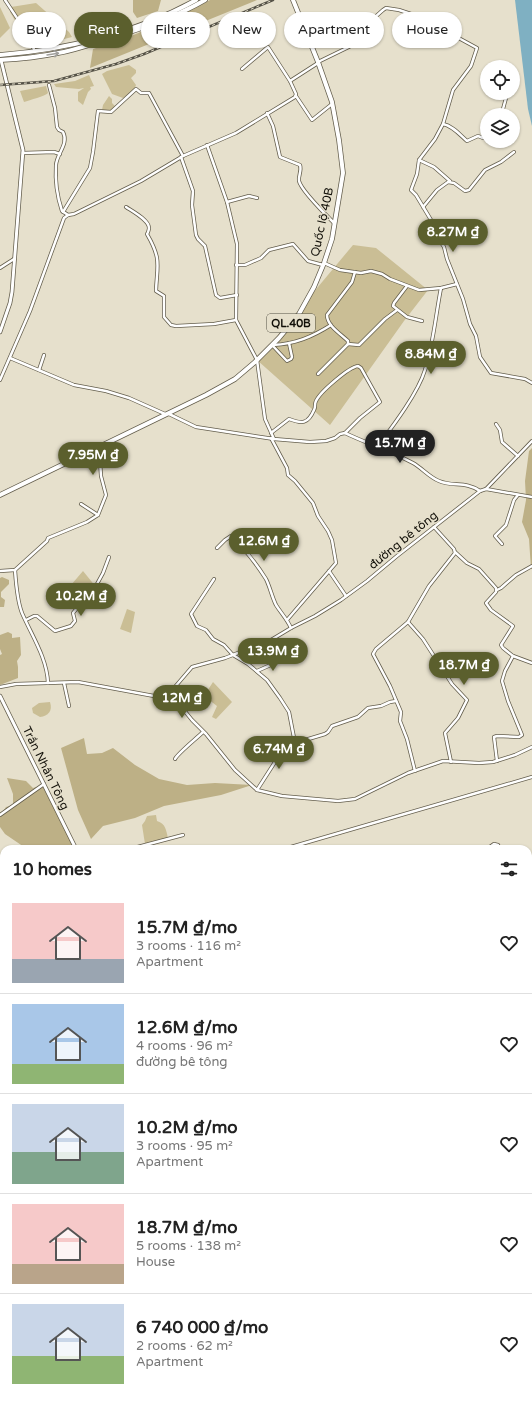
<!DOCTYPE html>
<html lang="en">
<head>
<meta charset="utf-8">
<style>
	body { margin:0; font-family:"Varela Round",sans-serif; background:#f6f6f6; color:#222; height:100vh; display:flex; flex-direction:column; font-size:15px; white-space:nowrap }
	* { box-sizing:border-box; margin:0 }
	p { font-size:13px; color:#767676 }
	.icon { flex:none; width:22px; height:22px; fill:none; stroke:currentColor; stroke-width:2; stroke-linecap:round; stroke-linejoin:round }
	.map { position:relative; flex:1; overflow:hidden }
	.sheet { position:absolute; left:0px; top:845px; width:532px; height:556px; display:flex; flex-direction:column; background:#fff; border-radius:12px 12px 0 0; box-shadow:0 1px 3px #0004 }
	.sheet>* { flex:none }
	.guide { position:absolute; left:12px; top:12px; width:508px; height:36px; display:flex; gap:8px }
	.tools { position:absolute; left:480px; top:60px; display:grid; gap:8px }
	.tools a { display:grid; place-items:center; width:40px; height:40px; border-radius:50%; background:#fff; box-shadow:0 1px 3px #0004; font-size:20px }
	.price { position:absolute; translate:-50% -34px; padding:0 9px; border-radius:14px; background:#5b5f2d; color:#fff; font-size:13px; line-height:26px; filter:drop-shadow(0 1px 2px #0008) }
	.price::after { content:''; position:absolute; left:50%; top:24px; width:12px; height:9px; margin-left:-6px; background:inherit; clip-path:polygon(0 0,100% 0,50% 100%) }
	.price.active { background:#222; color:#fff }
	ul { padding:0; list-style:none }
	li { display:flex; align-items:center; gap:12px; height:100px; padding:0 12px }
	li+li { border-top:1px solid #e0e0e0 }
	li span { display:grid; place-items:center; flex:none; width:112px; height:80px; border-radius:0px; color:#555 }
	li>.icon { margin-inline-start:auto }
	span .icon { width:48px; height:48px; fill:#fffc; stroke-width:1 }
	li b { font-size:17px }
	h2 { display:flex; justify-content:space-between; align-items:center; height:48px; padding:0 12px; font-size:17px }
	.tag { padding:0 14px; border-radius:18px; background:#fff; box-shadow:0 1px 3px #0004; font-size:14px; line-height:36px }
	.tag.active { background:#5b5f2d; color:#fff }
	.map>svg:first-child { display:block }
</style>
</head>
<body>
<div class="map">
<svg width="532" height="1401" viewBox="0 0 532 1401">
	<rect width="100%" height="100%" fill="#e6e0cc"/>
	<path fill="#e4d4c2" d="M184,1397H252V1400L184,1401Z"/>
	<g fill="#cabe95">
		<path d="M36,3L69,32L72,37L29,48L23,34L10,12L11,7Z"/>
		<path d="M0,7L10,28L0,38Z"/>
		<path d="M129,65L136,70V73L131,78L136,85C135,89 130,93 128,97L123,98L112,94L102,74L107,71Z"/>
		<path d="M89,75L94,86L90,87L91,89L88,92L83,105L78,101V92L84,88L79,89L56,87L54,84L75,81Z"/>
		<path d="M46,86L48,93C45,96 30,100 24,102L20,91Z"/>
		<path d="M109,96L112,99V103L115,106L112,111H104L102,110L103,105Z"/>
		<path d="M353,245L376,248L428,290L404,321L330,425L257,360Z"/>
		<path d="M83,571L96,587L86,598L80,591L70,603L62,593L65,592Z"/>
		<path d="M127,609L135,612L131,633L120,629Z"/>
		<path d="M213,682L232,702L216,719L212,717L217,706L204,696Z"/>
		<path d="M50,702C53,711 48,716 40,717L33,713L32,708L39,703Z"/>
		<path d="M156,815L157,821C166,824 166,830 168,838L145,844L142,825L145,821L147,816Z"/>
		<path d="M532,1283V1319L528,1318V1288Z"/>
	</g>
	<g fill="#bdb086">
		<path d="M133,0H161L158,11L137,18L133,12Z"/>
		<path d="M210,0H257L90,68L93,49L126,38L175,18Z"/>
		<path d="M532,448V569H531L529,539L522,522L526,500L525,481L529,451Z"/>
		<path d="M2,577L9,580V584L1,592V597L5,600L4,607H0V578Z"/>
		<path d="M8,632L12,634V638L20,637L21,655L17,661L18,667V678L0,685V655L2,654L0,649V635Z"/>
		<path d="M84,738L87,754L102,753L113,748L135,765L159,779L187,785L215,783L252,785L221,795L164,806L135,818L103,826L91,839L78,810L61,748Z"/>
		<path d="M7,778L26,781L33,788L42,785L60,819L74,849H27L5,834L0,827V816L6,807L13,805V794Z"/>
		<path d="M528,929L532,933V1166L528,1165Z"/>
		<path d="M92,1397H167V1401H89Z"/>
	</g>
	<path fill="#7fb0c2" d="M515,0H532V126L528,109Z"/>
	<g fill="none" stroke-linecap="round" stroke-linejoin="round">
		<path stroke="#c6c1af" stroke-width="2.5" stroke-dasharray="2.5 1" stroke-linecap="butt" d="M528,1250L532,1256"/>
		<g stroke="#635d4c" stroke-width="4">
			<g id="minor">
				<path d="M5,0L17,18L35,51"/>
				<path d="M318,62L357,43L374,18L383,10L386,8L399,10L420,17L477,48L471,66L453,90L443,124L435,139L419,160L417,174L411,190L416,195L431,220L436,228L435,233L444,247L447,259L463,299L470,324L476,336L480,357L491,373L525,379L532,383"/>
				<path d="M242,69L268,47L290,81"/>
				<path d="M49,85L55,108L57,127L59,130L63,132C69,144 57,153 56,165C55,180 57,196 62,211L68,215"/>
				<path d="M296,96L312,120L332,104"/>
				<path d="M267,113L273,126L280,157L300,165C302,171 298,176 299,181C301,190 327,216 334,223"/>
				<path d="M498,115L503,109L506,98"/>
				<path d="M443,124C453,126 460,135 467,141L478,136L483,138L487,135"/>
				<path d="M207,145L227,202L237,244L236,320L257,360L265,419L274,439"/>
				<path d="M23,153L54,152L60,154"/>
				<path d="M181,157L193,191L192,205L196,235L198,239L205,246L216,295L220,298L237,295"/>
				<path d="M419,160L434,167L450,181"/>
				<path d="M227,202L249,196L257,198"/>
				<path d="M126,207C132,211 149,220 149,228C149,229 148,233 147,234C162,260 157,265 156,291L164,296V317L171,325L176,326L214,324L236,320"/>
				<path d="M423,207L437,190L448,182L454,183L465,191L469,190L485,170L501,162L514,152"/>
				<path d="M63,212L90,168L93,152L98,111L111,112L136,89L141,93H149L183,156"/>
				<path d="M324,263L340,270L361,273L371,271L382,274L390,279L419,290L441,288L457,284"/>
				<path d="M236,265H245L261,258L269,250L293,244L308,261L323,265"/>
				<path d="M0,268L14,259"/>
				<path d="M407,286L394,303L393,306L407,317L422,321"/>
				<path d="M348,344L359,345L385,319L397,310"/>
				<path d="M272,345L287,361L291,359L292,357L289,343"/>
				<path d="M273,345C295,344 312,337 331,325"/>
				<path d="M10,358L74,385L106,391L129,398L165,414"/>
				<path d="M39,370L44,355"/>
				<path d="M318,374L348,344V341C341,334 327,326 327,315L352,282L355,272"/>
				<path d="M0,380L30,311L64,218L68,215L74,214L141,181L183,156L236,133L295,97L296,94L290,81L318,63"/>
				<path d="M169,414L196,427L274,439L310,442L326,441L335,438L340,434L345,433C368,444 391,451 413,463C422,468 429,477 439,481C453,487 466,481 480,491"/>
				<path d="M496,424L500,430L502,442L518,456"/>
				<path d="M271,433L289,419C302,424 308,424 314,410C316,407 314,404 316,401C320,392 349,367 358,366L361,368L380,402L360,418L345,433"/>
				<path d="M271,438L287,468L288,475L295,481L313,503L318,516L328,531L332,540L336,563L287,620"/>
				<path d="M378,446C393,426 418,393 425,370C433,346 436,313 441,288"/>
				<path d="M486,489L532,441"/>
				<path d="M81,504L98,515"/>
				<path d="M502,544L495,536L506,525L514,500L518,495"/>
				<path d="M217,548L225,540L231,536C245,549 256,563 266,579C270,587 272,597 276,605C281,613 287,619 291,628"/>
				<path d="M455,552L467,563L479,569L496,588V592L486,603L491,610L513,626L501,645L503,648L513,656L505,671L502,681L508,701L522,735L519,737L497,736L494,737L497,761"/>
				<path d="M15,570C16,584 17,600 22,613C32,636 47,658 48,683"/>
				<path d="M0,571L15,570L47,541L48,538L87,522L98,515L106,495L101,476L100,461L107,444"/>
				<path d="M329,571L346,596"/>
				<path d="M214,579L191,614L197,626L206,630L213,639L224,645L233,655L248,664L267,680L280,698L289,712L295,743L325,734L328,732L332,726L358,717L368,708L381,706L390,702L396,701"/>
				<path d="M497,590L501,588L516,575L532,566"/>
				<path d="M26,620L34,616H37L55,631L71,626L75,621L73,613L97,584L103,573L109,557"/>
				<path d="M408,622L423,639L452,684L467,700L458,718L445,733L451,762"/>
				<path d="M513,656L532,663"/>
				<path d="M257,671L282,660"/>
				<path d="M64,683L69,706"/>
				<path d="M0,687L16,684L78,682L154,696L168,695L192,667L225,658L271,640L291,628L315,616L341,600L367,581L397,556L480,491L486,489L532,497"/>
				<path d="M170,693L192,720L206,734L235,770L257,790L282,796L338,801L355,799L408,773L443,761L479,763L493,762L515,755L532,747"/>
				<path d="M175,759C178,753 197,738 203,732"/>
				<path d="M415,771L407,739L400,721L401,712L390,686L373,654L376,649L408,622L429,586L455,553L454,549L434,527"/>
				<path d="M257,790L284,748L295,743"/>
				<path d="M0,815L44,784"/>
				<path d="M130,849L183,835"/>
				<path d="M284,849L532,777"/>
				<path d="M487,849L494,844L498,845L500,849"/>
				<path d="M528,871L532,875"/>
				<path d="M528,956L532,957"/>
				<path d="M0,975L4,977"/>
				<path d="M0,1022L4,1016"/>
				<path d="M528,1132H532"/>
				<path d="M528,1144L532,1141"/>
				<path d="M528,1172L532,1173"/>
				<path d="M528,1286L532,1284"/>
				<path d="M0,1306H4"/>
				<path d="M0,1324L4,1325"/>
				<path d="M281,1401L286,1397"/>
			</g>
		</g>
		<g stroke="#635d4c" stroke-width="4.5">
			<g id="tertiary">
				<path d="M0,332L10,303L12,292L23,150L1,60"/>
				<path d="M0,696L76,849"/>
				<path d="M176,1401V1397"/>
			</g>
		</g>
		<g stroke="#635d4c" stroke-width="5.5">
			<g id="trunk">
				<path d="M0,55C65,50 139,32 196,0"/>
				<path d="M0,60C19,59 39,57 58,53C76,50 94,43 111,38C144,28 176,17 205,0"/>
				<path d="M0,495L206,395L235,379L255,362L279,338L299,314L314,287L324,263L332,239L343,173L339,140L332,102L318,62L293,0"/>
			</g>
		</g>
		<g stroke="#635d4c" stroke-width="6">
			<g id="motorway">
				<path d="M528,1238L532,1236"/>
				<path d="M528,1247L532,1244"/>
				<path d="M528,1255L532,1253"/>
				<path d="M528,1261L532,1258"/>
				<path d="M301,1401L307,1397"/>
				<path d="M308,1401L314,1397"/>
				<path d="M320,1401L326,1397"/>
				<path d="M333,1401L339,1397"/>
			</g>
		</g>
		<use href="#minor" stroke="#fff" stroke-width="2.5"/>
		<use href="#tertiary" stroke="#fff" stroke-width="3"/>
		<use href="#trunk" stroke="#fff" stroke-width="4"/>
		<use href="#motorway" stroke="#fff" stroke-width="4.5"/>
		<g stroke="#555247" stroke-width="2.5">
			<path id="rail" d="M0,85L54,81L116,64L144,54L273,0"/>
		</g>
		<use href="#rail" stroke="#e6e0cc" stroke-width="1" stroke-dasharray="3" stroke-linecap="butt"/>
	</g>
	<defs><path id="oneway-shaft" d="M-6 0H5M1.5-3L5.5 0L1.5 3" fill="none" stroke-width="1.6" stroke-linecap="round" stroke-linejoin="round"/></defs>
	<use stroke="#a09f9c" href="#oneway-shaft" transform="translate(53 54) rotate(-9)"/>
	<g text-anchor="middle" stroke-width="3" stroke-linejoin="round" paint-order="stroke">
		<rect fill="#e6e0cc" stroke="#514e43" stroke-width="1" x="267" y="314" width="48" height="18" rx="3"/>
		<g font-size="11" font-weight="bold" fill="#110f08">
			<text x="291" y="327">QL.40B</text>
		</g>
		<g font-size="12" fill="#110f08" stroke="#e6e0cc">
			<text transform="translate(322 222) rotate(-78)" y="4">Quốc lộ 40B</text>
			<text transform="translate(403 540) rotate(-39)" y="4">đường bê tông</text>
			<text transform="translate(46 768) rotate(64)" y="4">Trần Nhân Tông</text>
		</g>
	</g>
</svg>
<div class="tools">
<a><svg class="icon" aria-label="locate" viewBox="0 0 24 24"><circle cx="12" cy="12" r="6"/><path d="M12 2v4M12 18v4M2 12h4M18 12h4"/></svg></a>
<a><svg class="icon" aria-label="layers" viewBox="0 0 24 24"><path d="M12 4l9 5-9 5-9-5zM3 14l9 5 9-5"/></svg></a>
</div>
<b class="price" style="left:453px;top:253px">8.27M ₫</b>
<b class="price" style="left:431px;top:375px">8.84M ₫</b>
<b class="price active" style="left:400px;top:464px">15.7M ₫</b>
<b class="price" style="left:93px;top:476px">7.95M ₫</b>
<b class="price" style="left:264px;top:562px">12.6M ₫</b>
<b class="price" style="left:81px;top:617px">10.2M ₫</b>
<b class="price" style="left:273px;top:672px">13.9M ₫</b>
<b class="price" style="left:464px;top:686px">18.7M ₫</b>
<b class="price" style="left:182px;top:719px">12M ₫</b>
<b class="price" style="left:279px;top:770px">6.74M ₫</b>
<div class="guide">
<a class="tag">Buy</a>
<a class="tag active">Rent</a>
<a class="tag">Filters</a>
<a class="tag">New</a>
<a class="tag">Apartment</a>
<a class="tag">House</a>
</div>
<section class="sheet">
<h2>10 homes<svg class="icon" aria-label="filters" viewBox="0 0 24 24"><path d="M4 7h16M4 17h16"/><circle cx="9" cy="7" r="2"/><circle cx="15" cy="17" r="2"/></svg></h2>
<ul>
<li><span style="background:linear-gradient(#f6c9c9 70%,#9aa5b1 0)"><svg class="icon" aria-label="home" viewBox="0 0 24 24"><path d="M3 11l9-7 9 7M6 9v11h12V9"/></svg></span><div><b>15.7M ₫/mo</b><p>3 rooms · 116 m²</p><p>Apartment</p></div><svg class="icon" aria-label="heart" viewBox="0 0 24 24"><path d="M12 20l-8-8c-3-5 5-10 8-4 3-6 11-1 8 4z"/></svg></li>
<li><span style="background:linear-gradient(#a9c7e8 75%,#8fb573 0)"><svg class="icon" aria-label="home" viewBox="0 0 24 24"><path d="M3 11l9-7 9 7M6 9v11h12V9"/></svg></span><div><b>12.6M ₫/mo</b><p>4 rooms · 96 m²</p><p>đường bê tông</p></div><svg class="icon" aria-label="heart" viewBox="0 0 24 24"><path d="M12 20l-8-8c-3-5 5-10 8-4 3-6 11-1 8 4z"/></svg></li>
<li><span style="background:linear-gradient(#c9d6e8 60%,#7fa58c 0)"><svg class="icon" aria-label="home" viewBox="0 0 24 24"><path d="M3 11l9-7 9 7M6 9v11h12V9"/></svg></span><div><b>10.2M ₫/mo</b><p>3 rooms · 95 m²</p><p>Apartment</p></div><svg class="icon" aria-label="heart" viewBox="0 0 24 24"><path d="M12 20l-8-8c-3-5 5-10 8-4 3-6 11-1 8 4z"/></svg></li>
<li><span style="background:linear-gradient(#f6c9c9 75%,#b9a48a 0)"><svg class="icon" aria-label="home" viewBox="0 0 24 24"><path d="M3 11l9-7 9 7M6 9v11h12V9"/></svg></span><div><b>18.7M ₫/mo</b><p>5 rooms · 138 m²</p><p>House</p></div><svg class="icon" aria-label="heart" viewBox="0 0 24 24"><path d="M12 20l-8-8c-3-5 5-10 8-4 3-6 11-1 8 4z"/></svg></li>
<li><span style="background:linear-gradient(#c9d6e8 65%,#8fb573 0)"><svg class="icon" aria-label="home" viewBox="0 0 24 24"><path d="M3 11l9-7 9 7M6 9v11h12V9"/></svg></span><div><b>6 740 000 ₫/mo</b><p>2 rooms · 62 m²</p><p>Apartment</p></div><svg class="icon" aria-label="heart" viewBox="0 0 24 24"><path d="M12 20l-8-8c-3-5 5-10 8-4 3-6 11-1 8 4z"/></svg></li>
</ul>
</section>
</div>
</body>
</html>
